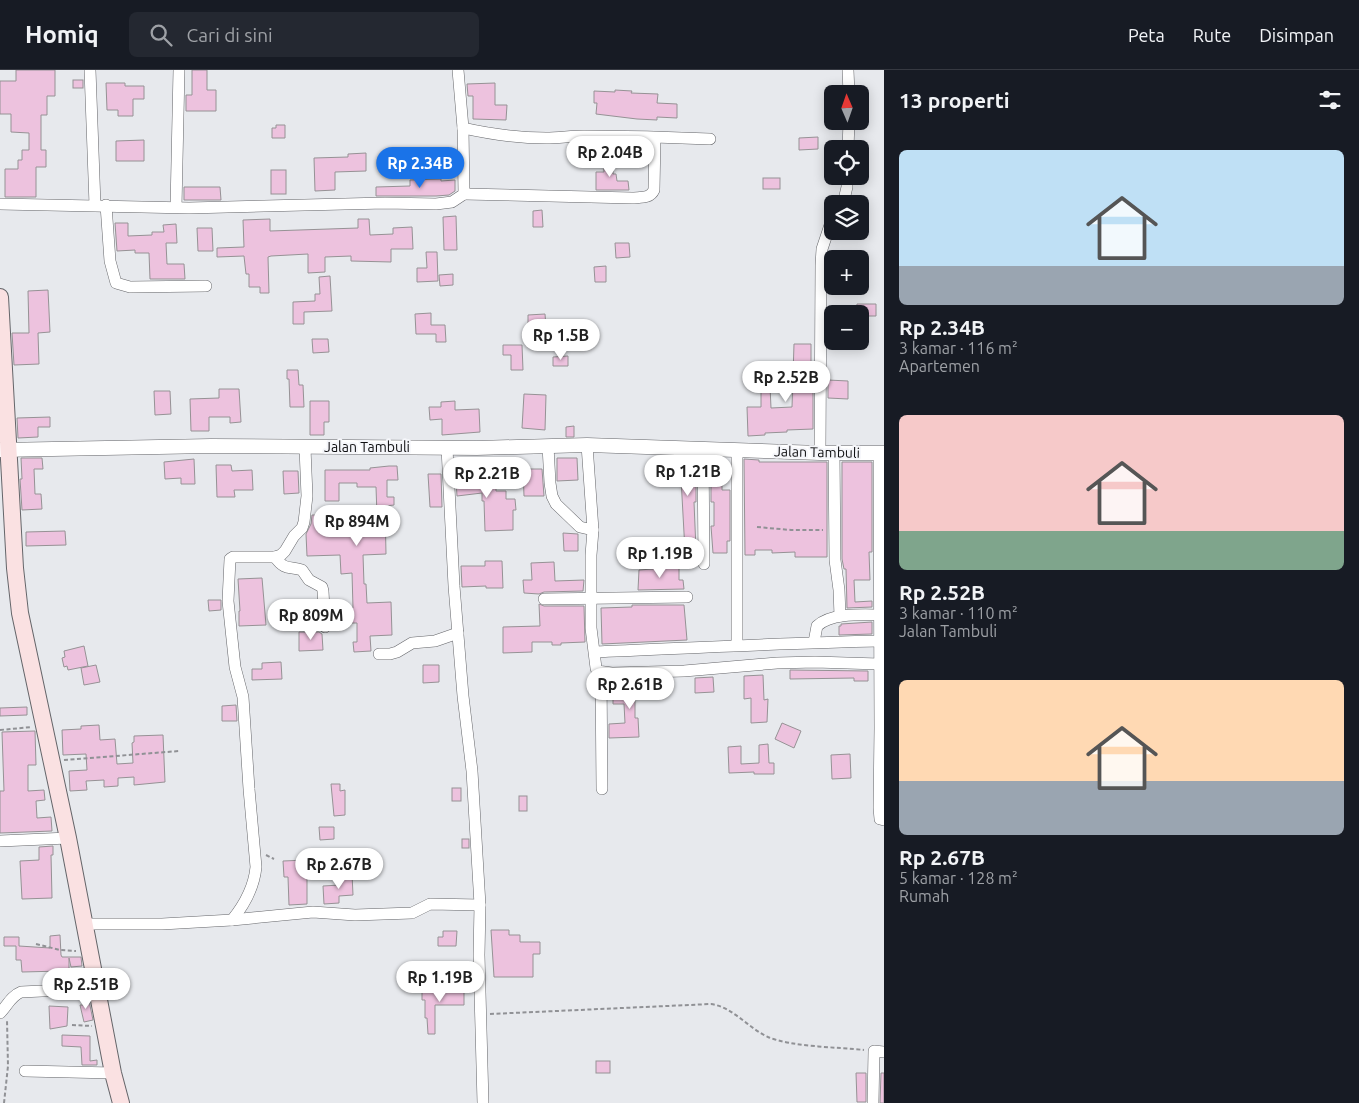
<!DOCTYPE html>
<html lang="id">
<head>
<meta charset="utf-8">
<style>
	body { margin:0; font-family:Ubuntu,sans-serif; background:#242831; color:#f1f3f6; height:100vh; display:flex; flex-direction:column; font-size:19px; white-space:nowrap }
	* { box-sizing:border-box; margin:0 }
	p { font-size:16px; color:#9ea1a6 }
	.icon { flex:none; width:28px; height:28px; fill:none; stroke:currentColor; stroke-width:2; stroke-linecap:round; stroke-linejoin:round }
	.map { position:relative; flex:1; overflow:hidden }
	.drawer { display:flex; flex-direction:column; background:#171b24; width:475px }
	.drawer>* { flex:none }
	.needle { width:32px; rotate:358deg }
	.fabs { position:absolute; left:824px; top:15px; display:grid; gap:10px }
	.fabs a { display:grid; place-items:center; width:45px; height:45px; border-radius:8px; background:#171b24; box-shadow:0 2px 12px #0003; font-size:25px }
	.price { position:absolute; translate:-50% -42px; padding:0 11px; border-radius:18px; background:#fff; color:#222; font-size:16px; line-height:32px; filter:drop-shadow(0 1px 2px #0008) }
	.price::after { content:''; position:absolute; left:50%; top:30px; width:15px; height:11px; margin-left:-8px; background:inherit; clip-path:polygon(0 0,100% 0,50% 100%) }
	.price.current { background:#1a73e8; color:#fff }
	ul { padding:0; list-style:none }
	li { display:grid; align-content:center; gap:10px; height:265px; padding:0 15px }
	li span { display:grid; place-items:center; height:155px; border-radius:8px; color:#555 }
	li>.icon { margin-inline-start:auto }
	span .icon { width:90px; height:90px; fill:#fffc; stroke-width:1 }
	li b { font-size:21px }
	h2 { display:flex; justify-content:space-between; align-items:center; height:60px; padding:0 15px; font-size:21px }
	header { display:flex; align-items:center; gap:30px; box-sizing:border-box; height:70px; padding:0 25px; background:#171b24; border-bottom:1px solid #363941 }
	header strong { font-size:24px }
	nav { display:flex; gap:28px; margin-inline-start:auto; font-size:18px }
	.search { width:350px; height:45px; background:#242831; display:flex; align-items:center; gap:12px; box-sizing:border-box; padding:0 18px; border-radius:8px; color:#9ea1a6; font-size:19px }
	main { display:flex; flex:1; min-height:0 }
	.map>svg:first-child { display:block }
</style>
</head>
<body>
<header>
<strong>Homiq</strong>
<div class="search"><svg class="icon" aria-label="search" viewBox="0 0 24 24"><circle cx="10" cy="10" r="6"/><path d="M15 15l6 6"/></svg>Cari di sini</div>
<nav><a>Peta</a><a>Rute</a><a>Disimpan</a></nav>
</header>
<main>
<div class="map">
<svg width="884" height="1033" viewBox="0 0 884 1033">
	<rect width="100%" height="100%" fill="#e7e9ed"/>
	<g fill="#edc2de" stroke="#969295">
		<path d="M16,0H55V26H47V45H41V80H46V97H36V127H5V99H18V90H22V80H29V63L11,62V44H0V11H16Z"/>
		<path d="M192,0H207V20H216V41H186V25H192Z"/>
		<rect x="73" y="10" width="10" height="8"/>
		<path d="M106,13H125V16H144V29H133V46H118V40H107Z"/>
		<path d="M495,13V35H507L506,50L473,49V26H468L467,14Z"/>
		<path d="M615,20L632,21L631,23L658,24L657,33L677,34V48L657,47V50L637,49L596,44L597,33H594V21L615,22Z"/>
		<path d="M276,55H285V68H272V58H276Z"/>
		<path d="M818,67V79L799,80V68Z"/>
		<path d="M144,70V91H116V71Z"/>
		<path d="M366,83V101L335,102V120L315,121L314,88L348,87V84Z"/>
		<path d="M603,88H613V104H616L617,111H628L629,120H596V102H604Z"/>
		<rect x="271" y="100" width="15" height="24"/>
		<rect x="763" y="108" width="17" height="11"/>
		<path d="M441,109V111L455,110V121L449,125L436,126H376V117L410,116V110Z"/>
		<path d="M184,117H220L221,130H184Z"/>
		<path d="M542,140L543,157H533V141Z"/>
		<path d="M456,146L457,180H444L443,147Z"/>
		<path d="M270,149V161L358,158V149H369L370,165L393,164V158L412,157L413,179H391V192L351,191V186L325,187V202L308,203V184L271,186L268,187L269,223H260V217H249V204H246L244,186L217,187V178L244,177L243,150Z"/>
		<path d="M115,153H128V166L152,165V162H164L163,155L176,154L177,173H166L167,194H184L185,209H150L149,183H135V180L117,181Z"/>
		<path d="M197,158H212L213,181H198Z"/>
		<path d="M615,173H629L630,187L616,188Z"/>
		<path d="M426,182H437L438,211L417,212V198H427Z"/>
		<path d="M606,196V212H595L594,197Z"/>
		<path d="M453,204V215L440,216L439,205Z"/>
		<path d="M330,206L332,241L304,242V254H293V232L315,231V224H320L319,207Z"/>
		<path d="M48,220L50,262L38,263L39,294L14,295L12,263H29L28,221Z"/>
		<path d="M857,234H876V246H860V244H856Z"/>
		<path d="M431,243V255H445L446,272H436V264H416L415,244Z"/>
		<path d="M545,244L546,257H528V245Z"/>
		<path d="M312,269H328L329,282L313,283Z"/>
		<path d="M794,274H811V293L804,292V310H813V359L787,360V362L765,363V365L748,366L747,337H761V316H770L771,338L792,337Z"/>
		<path d="M503,275H522L523,300H511V285H503Z"/>
		<path d="M568,286V296H553V287Z"/>
		<path d="M287,300H298L299,315H303L304,337H290L289,309H287Z"/>
		<path d="M828,310L848,311V329L828,328Z"/>
		<path d="M219,319H239L241,352L230,353V347H209V361H191L190,329L219,328Z"/>
		<path d="M154,321H170L171,344L155,345Z"/>
		<path d="M524,324L546,325L545,360L522,358Z"/>
		<path d="M310,331H329V352H324V365H310Z"/>
		<path d="M455,331V340L479,339L480,362L442,365V349L430,350L429,337H441V332Z"/>
		<path d="M50,347V357H38V367L18,368L17,348Z"/>
		<path d="M574,356V367H566V357Z"/>
		<path d="M678,387H696V432H694L696,480L685,481L681,408L669,407V397H679Z"/>
		<path d="M21,388H42L43,399H34L35,424H41L42,439L22,440L20,409H22Z"/>
		<path d="M557,388H577L578,410L557,411Z"/>
		<path d="M194,389L195,414H181V408L165,409L164,392Z"/>
		<path d="M744,389L759,390V392H827V487H795V482L772,483V480H755V485H745Z"/>
		<path d="M842,392H872V482H869L870,510H854L855,532L872,531V537L847,538L846,499H844L842,489Z"/>
		<path d="M466,393L467,406H496V421H506V429H515L516,440H513V460L485,461L484,431H482V423L457,426L455,394Z"/>
		<path d="M216,395H231L232,401L252,400L253,420H234L235,427H217Z"/>
		<path d="M389,396H397L398,410H387V427H394V435L385,436L386,484L363,485L364,514H366L367,533L391,532L392,565L370,566L371,581L354,582L353,572H357V553H350V539L353,538L352,503L341,504L340,485L307,486L306,464L311,454L312,445H325V449L375,447V445H377L376,417H357V413H339V431H325V400H370V398Z"/>
		<path d="M523,399H542L544,426H524Z"/>
		<path d="M283,401H298L299,423L284,424Z"/>
		<path d="M428,404H441L442,437H430Z"/>
		<path d="M722,408V420H730V471H727V483H713L711,456H714V432H711V409Z"/>
		<path d="M65,461L66,475L26,476V462Z"/>
		<path d="M563,463L578,464V481H564Z"/>
		<path d="M485,491H502L503,518H486V516L462,517L461,496H485Z"/>
		<path d="M554,492L555,511L584,510L583,521L544,522L539,524L524,523L523,510H532L531,493Z"/>
		<path d="M679,497V510H683L684,519L638,520L639,500Z"/>
		<path d="M262,508L266,555L239,556V541H240L238,509Z"/>
		<path d="M208,530H221V540L209,541Z"/>
		<path d="M539,534L544,536H584L585,572L561,573V575H552V572H532V582L503,583V557L540,556Z"/>
		<path d="M632,535H684L687,570L602,574L601,538L632,537Z"/>
		<path d="M872,552V564L839,565V556H841V554Z"/>
		<path d="M299,562H319L322,564L323,580L299,581Z"/>
		<path d="M84,576L88,596L68,600L67,596L64,597L62,588L65,587L64,581Z"/>
		<path d="M281,592L282,609L252,610V599H262V593Z"/>
		<path d="M96,595L100,612L84,615L81,598Z"/>
		<path d="M423,595H439V612L423,613Z"/>
		<path d="M790,600L868,601V611H854V608L790,609Z"/>
		<path d="M763,605L764,630L768,629L767,652L751,653V628L744,629V606Z"/>
		<path d="M713,607L714,622L695,623V608Z"/>
		<path d="M647,613H658V628L635,629V648H638L639,667L609,668V654L625,653L624,634H613V620L647,619Z"/>
		<path d="M236,635L237,651H222V636Z"/>
		<path d="M27,637V645L0,646V638Z"/>
		<path d="M782,653L801,661L794,678L775,669Z"/>
		<path d="M99,655L100,670L115,669L117,694L133,693L132,673L134,672V666L163,665L165,712L134,715V707L118,708V716L104,717V710L86,711L87,720L70,721L69,701L87,700L86,684L63,685L62,660L81,659V656Z"/>
		<path d="M35,661L36,695H28V721L44,720L45,730L36,731L37,748L51,747L52,761L0,763V721H4L2,662Z"/>
		<path d="M768,674L769,693H774V704H754V702L729,703L728,677L741,676V694L759,693V675Z"/>
		<path d="M850,684L851,708L832,709L831,685Z"/>
		<path d="M331,714H340V721L345,720V745L334,746Z"/>
		<rect x="452" y="718" width="9" height="13"/>
		<rect x="519" y="726" width="8" height="15"/>
		<path d="M319,757H334V769L320,770Z"/>
		<rect x="462" y="769" width="7" height="9"/>
		<path d="M53,776V785H51L52,828L22,829L20,791L39,790V777Z"/>
		<path d="M307,790V834L289,835L288,807H284L283,791Z"/>
		<path d="M340,804H352L353,825L339,826V833L324,834L323,816L340,815Z"/>
		<path d="M491,860H509V865H520V872H540V884H533V907H494Z"/>
		<path d="M443,861H457L456,876H438V867H443Z"/>
		<path d="M60,865L61,885L62,887H81L82,896L71,897L69,888V900H62V901L22,902L21,890H16V876H4V867H19V876L50,878V866Z"/>
		<path d="M422,918H432V919H464V935H435V964H428L427,948H425V930H422Z"/>
		<path d="M88,926L93,950L84,952L80,935H84L82,927Z"/>
		<path d="M49,936L68,937L67,956L50,959Z"/>
		<path d="M62,965L90,966V991L97,990V995H82L81,977L62,976Z"/>
		<rect x="596" y="991" width="14" height="12"/>
		<path d="M856,1003H866V1032H857Z"/>
		<path d="M881,1003H884V1033H880Z"/>
	</g>
	<g fill="none" stroke-linecap="round" stroke-linejoin="round">
		<g stroke="#646569" stroke-width="12">
			<g id="minor">
				<path d="M90,0L95,135"/>
				<path d="M848,0L849,24"/>
				<path d="M463,58C490,64 517,68 546,68C559,68 571,66 584,66C626,66 668,67 710,69"/>
				<path d="M848,79L849,51"/>
				<path d="M464,124L632,128C640,127 650,129 654,120L655,68"/>
				<path d="M0,134L189,138L385,133L436,134L452,132L464,124L463,58L458,0"/>
				<path d="M843,134L847,117V106"/>
				<path d="M106,135L110,191L116,213L130,217L206,216"/>
				<path d="M176,137L179,0"/>
				<path d="M587,375L593,460"/>
				<path d="M548,376L550,413L552,426L556,434L580,457L593,460L591,485V558L596,598L597,601L612,603L684,601L777,593L815,592L879,594"/>
				<path d="M447,378L454,516L463,626L472,701L480,835L479,885L483,1033"/>
				<path d="M703,378L704,494"/>
				<path d="M737,380V575"/>
				<path d="M820,383L821,195L822,179L832,149"/>
				<path d="M834,383L835,490L839,520L840,546"/>
				<path d="M879,383L880,658L879,738L880,749L884,750"/>
				<path d="M275,487C285,501 289,496 302,500L309,510L322,517L323,521L325,557"/>
				<path d="M544,529L687,527"/>
				<path d="M814,572L817,556C832,542 864,545 884,545"/>
				<path d="M595,582C690,578 784,573 879,571"/>
				<path d="M379,584H390L397,582L412,573L435,571L458,563"/>
				<path d="M601,602L602,719"/>
				<path d="M0,771L68,768"/>
				<path d="M232,850L313,842L355,845L412,843L430,834L480,835"/>
				<path d="M84,854H162L232,850C245,834 254,818 256,797L249,719L243,627L235,597L228,531L230,489L233,487H275L281,485L285,481L294,466L302,458L304,452L307,426L305,378"/>
				<path d="M0,943C7,936 11,926 21,922L84,919L97,916"/>
				<path d="M25,1001L113,1003"/>
				<path d="M873,1033L874,981L884,982"/>
			</g>
		</g>
		<g stroke="#646569" stroke-width="15">
			<path id="tertiary" d="M0,380L211,376L477,378L587,375L820,383H884"/>
		</g>
		<g stroke="#646569" stroke-width="18">
			<path id="secondary" d="M0,227L15,498L20,543L68,768L113,1003L121,1033"/>
		</g>
		<g stroke="#909195" stroke-width="2" stroke-dasharray="4 2.5" stroke-linecap="butt">
			<path d="M757,457L791,460H823"/>
			<path d="M0,660L32,657"/>
			<path d="M64,690L179,681"/>
			<path d="M266,785L274,789"/>
			<path d="M36,874L60,880L76,881"/>
			<path d="M490,944L711,934C733,937 748,958 768,967C792,977 837,977 864,980"/>
			<path d="M72,955L92,956"/>
			<path d="M4,1033L8,996L7,950"/>
		</g>
		<use href="#minor" stroke="#fff" stroke-width="11"/>
		<use href="#tertiary" stroke="#fff" stroke-width="14"/>
		<use href="#secondary" stroke="#fae1e2" stroke-width="16"/>
	</g>
	<g text-anchor="middle" stroke-width="4" stroke-linejoin="round" paint-order="stroke">
		<g font-size="14" fill="#0f0f11" stroke="#f5f6fa">
			<text x="367" y="382">Jalan Tambuli</text>
			<text transform="translate(817 382) rotate(1)" y="5">Jalan Tambuli</text>
		</g>
	</g>
</svg>
<div class="fabs">
<a><svg class="needle" viewBox="-14 -14 28 28"><path d="M0-13l5 13h-10z" fill="#e53935"/><path d="M0 13l5-13h-10z" fill="#9ea1a6"/></svg></a>
<a><svg class="icon" aria-label="locate" viewBox="0 0 24 24"><circle cx="12" cy="12" r="6"/><path d="M12 2v4M12 18v4M2 12h4M18 12h4"/></svg></a>
<a><svg class="icon" aria-label="layers" viewBox="0 0 24 24"><path d="M12 4l9 5-9 5-9-5zM3 14l9 5 9-5"/></svg></a>
<a>+</a>
<a>−</a>
</div>
<b class="price" style="left:610px;top:108px">Rp 2.04B</b>
<b class="price current" style="left:420px;top:119px">Rp 2.34B</b>
<b class="price" style="left:561px;top:291px">Rp 1.5B</b>
<b class="price" style="left:786px;top:333px">Rp 2.52B</b>
<b class="price" style="left:688px;top:427px">Rp 1.21B</b>
<b class="price" style="left:487px;top:429px">Rp 2.21B</b>
<b class="price" style="left:357px;top:477px">Rp 894M</b>
<b class="price" style="left:660px;top:509px">Rp 1.19B</b>
<b class="price" style="left:311px;top:571px">Rp 809M</b>
<b class="price" style="left:630px;top:640px">Rp 2.61B</b>
<b class="price" style="left:339px;top:820px">Rp 2.67B</b>
<b class="price" style="left:440px;top:933px">Rp 1.19B</b>
<b class="price" style="left:86px;top:940px">Rp 2.51B</b>
</div>
<section class="drawer">
<h2>13 properti<svg class="icon" aria-label="filters" viewBox="0 0 24 24"><path d="M4 7h16M4 17h16"/><circle cx="9" cy="7" r="2"/><circle cx="15" cy="17" r="2"/></svg></h2>
<ul>
<li><span style="background:linear-gradient(#bfe0f5 75%,#9aa5b1 0)"><svg class="icon" aria-label="home" viewBox="0 0 24 24"><path d="M3 11l9-7 9 7M6 9v11h12V9"/></svg></span><div><b>Rp 2.34B</b><p>3 kamar · 116 m²</p><p>Apartemen</p></div></li>
<li><span style="background:linear-gradient(#f6c9c9 75%,#7fa58c 0)"><svg class="icon" aria-label="home" viewBox="0 0 24 24"><path d="M3 11l9-7 9 7M6 9v11h12V9"/></svg></span><div><b>Rp 2.52B</b><p>3 kamar · 110 m²</p><p>Jalan Tambuli</p></div></li>
<li><span style="background:linear-gradient(#ffd9b3 65%,#9aa5b1 0)"><svg class="icon" aria-label="home" viewBox="0 0 24 24"><path d="M3 11l9-7 9 7M6 9v11h12V9"/></svg></span><div><b>Rp 2.67B</b><p>5 kamar · 128 m²</p><p>Rumah</p></div></li>
</ul>
</section>
</main>
</body>
</html>
